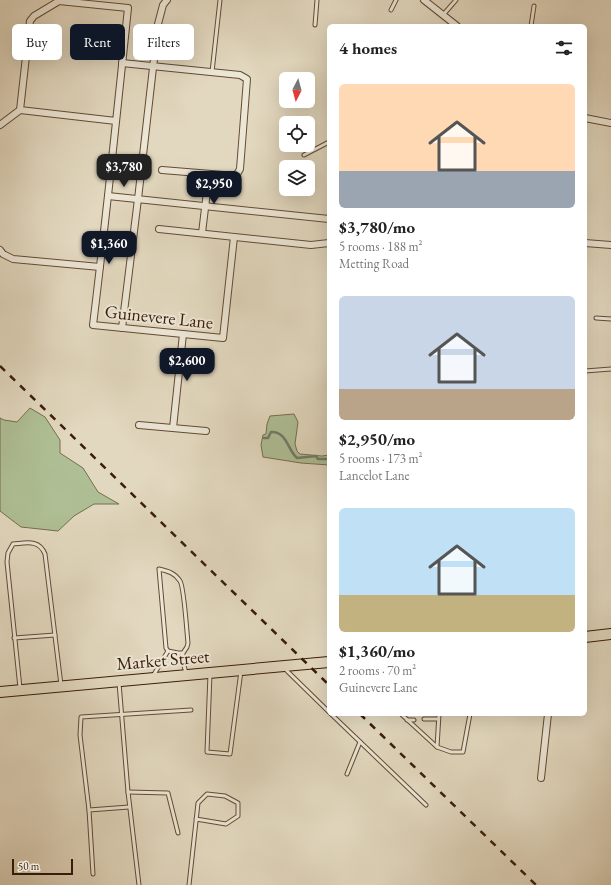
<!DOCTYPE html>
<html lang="en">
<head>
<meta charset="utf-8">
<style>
	body { margin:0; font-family:"EB Garamond",serif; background:#f6f6f6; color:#222; height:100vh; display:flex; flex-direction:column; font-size:15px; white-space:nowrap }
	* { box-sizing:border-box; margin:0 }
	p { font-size:13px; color:#767676 }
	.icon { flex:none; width:22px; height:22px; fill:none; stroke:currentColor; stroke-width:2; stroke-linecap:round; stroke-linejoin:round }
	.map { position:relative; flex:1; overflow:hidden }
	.drawer { position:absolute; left:327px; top:24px; width:260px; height:692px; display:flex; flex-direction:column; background:#fff; border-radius:6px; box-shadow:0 4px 16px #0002 }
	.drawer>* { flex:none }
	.guide { position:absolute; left:12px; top:24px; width:255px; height:36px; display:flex; gap:8px }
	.needle { width:26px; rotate:186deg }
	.buttons { position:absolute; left:279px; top:72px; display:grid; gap:8px }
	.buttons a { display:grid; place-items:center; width:36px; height:36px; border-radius:6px; background:#fff; box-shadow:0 4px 16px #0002; font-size:20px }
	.scale { position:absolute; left:12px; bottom:10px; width:61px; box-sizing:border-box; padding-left:4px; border:2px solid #391c09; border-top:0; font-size:11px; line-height:14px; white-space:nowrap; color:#391c09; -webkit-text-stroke:3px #ece6d5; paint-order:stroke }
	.price { position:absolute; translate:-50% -34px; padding:0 9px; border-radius:8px; background:#111827; color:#fff; font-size:13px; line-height:26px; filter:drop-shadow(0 1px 2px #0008) }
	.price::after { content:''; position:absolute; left:50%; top:24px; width:12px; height:9px; margin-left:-6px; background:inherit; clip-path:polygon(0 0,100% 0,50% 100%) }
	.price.active { background:#222; color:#fff }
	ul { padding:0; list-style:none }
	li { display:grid; align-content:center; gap:8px; height:212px; padding:0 12px }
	li span { display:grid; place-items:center; height:124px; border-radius:6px; color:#555 }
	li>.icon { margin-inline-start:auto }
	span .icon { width:72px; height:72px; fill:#fffc; stroke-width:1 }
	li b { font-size:17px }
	h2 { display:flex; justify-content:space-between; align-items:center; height:48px; padding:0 12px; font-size:17px }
	.tag { padding:0 14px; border-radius:6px; background:#fff; box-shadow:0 4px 16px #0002; font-size:14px; line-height:36px }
	.tag.active { background:#111827; color:#fff }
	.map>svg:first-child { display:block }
</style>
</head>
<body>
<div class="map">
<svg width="611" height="885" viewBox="0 0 611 885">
	<rect width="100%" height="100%" fill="#e2d8bf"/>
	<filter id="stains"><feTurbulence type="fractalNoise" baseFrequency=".005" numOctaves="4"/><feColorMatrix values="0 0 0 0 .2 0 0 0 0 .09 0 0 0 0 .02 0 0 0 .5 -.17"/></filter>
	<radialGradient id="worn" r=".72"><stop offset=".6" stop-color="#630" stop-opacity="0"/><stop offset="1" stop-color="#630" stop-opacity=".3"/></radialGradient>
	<g fill="#afbf95" stroke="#746e4f">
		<path d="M30,408L45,417L60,440V453L83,468L98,492L119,504H94L74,516L58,531L21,527L0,511V418L4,420L17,422Z"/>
		<path d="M294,414L298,422L295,444L297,451L300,454L322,456L329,455V465L301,463L263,457L261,445L263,435L266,434L267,424L270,416Z"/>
	</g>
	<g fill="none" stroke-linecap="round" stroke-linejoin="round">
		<path stroke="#707b6c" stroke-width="2.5" d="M264,438H268L271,432C287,431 288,451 297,458L316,456L318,459H329"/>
		<g stroke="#634b36" stroke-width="5">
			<g id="service">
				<path d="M391,10L396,0"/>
				<path d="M443,15L456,0"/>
				<path d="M315,25L317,0"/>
				<path d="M531,26L534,6"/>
				<path d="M212,72L220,0"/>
				<path d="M304,155L329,142"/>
				<path d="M596,318L611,319"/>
				<path d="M585,371L611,369"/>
				<path d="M14,638L55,635"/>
				<path d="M183,653H178L168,651L166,648L159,569C168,571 175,573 180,581C184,586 187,634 188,643L187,647L183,653V662L186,673"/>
				<path d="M284,668L329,712"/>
				<path d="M210,674L207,752L230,754L241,671"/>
				<path d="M153,676L168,651"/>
				<path d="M119,683L128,792L139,885"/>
				<path d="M20,688L7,562L8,553L13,544C26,543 39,539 45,554L61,685"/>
				<path d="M331,714L426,805"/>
				<path d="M401,714L437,747L451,752H463L470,714"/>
				<path d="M424,719H438"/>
				<path d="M407,720H414"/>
				<path d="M437,747L439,714"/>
				<path d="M347,774L360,742"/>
				<path d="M128,792L168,793L178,833"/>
				<path d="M89,810L80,735L81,717L191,710"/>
				<path d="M93,874L89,810L129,807"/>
				<path d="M189,885L198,803L207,794L225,796L238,803V816L226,824L196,819"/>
			</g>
		</g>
		<g stroke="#634b36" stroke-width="8">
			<g id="minor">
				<path d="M424,0L457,26"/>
				<path d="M122,63L240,75L247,79L240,169L236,176L162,170"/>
				<path d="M585,118L611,123"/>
				<path d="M116,121L20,110L30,21L34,16L59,1L128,8C117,114 106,220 93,325L223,338L234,237"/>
				<path d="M0,125L20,110"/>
				<path d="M108,196L329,219"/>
				<path d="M159,229L311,245L329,243"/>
				<path d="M202,233L209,175"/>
				<path d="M585,243L611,245"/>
				<path d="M0,250L3,254L13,259L100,267"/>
				<path d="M122,328L138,199L158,24L163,5L167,0"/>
				<path d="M139,425L206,431"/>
				<path d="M173,428L183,334"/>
				<path d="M541,778L548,714"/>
			</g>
		</g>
		<g stroke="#391c09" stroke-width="12">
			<g id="primary">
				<path d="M585,637L611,634"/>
				<path d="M0,692L329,662"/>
			</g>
		</g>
		<use href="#service" stroke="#ece6d5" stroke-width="3"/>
		<use href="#minor" stroke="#ece6d5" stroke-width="6"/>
		<use href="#primary" stroke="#e2d8bf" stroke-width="10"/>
		<g stroke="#391c09" stroke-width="2.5" stroke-dasharray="7 7" stroke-linecap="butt">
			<path d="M0,366L329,685"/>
			<path d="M360,714L536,885"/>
		</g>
	</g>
	<g text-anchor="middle" stroke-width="4" stroke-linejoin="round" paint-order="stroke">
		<g font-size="18" fill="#391c09" stroke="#ece6d5">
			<text transform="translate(159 317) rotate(6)" y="6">Guinevere Lane</text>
			<text transform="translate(163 660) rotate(-5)" y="6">Market Street</text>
		</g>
	</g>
	<rect width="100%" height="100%" filter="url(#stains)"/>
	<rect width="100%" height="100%" fill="url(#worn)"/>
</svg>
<div class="buttons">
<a><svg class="needle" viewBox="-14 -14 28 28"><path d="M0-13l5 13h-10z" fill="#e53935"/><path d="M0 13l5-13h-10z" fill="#767676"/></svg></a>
<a><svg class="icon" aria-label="locate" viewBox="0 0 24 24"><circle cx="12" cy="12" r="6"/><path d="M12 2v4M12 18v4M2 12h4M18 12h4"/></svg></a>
<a><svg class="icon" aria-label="layers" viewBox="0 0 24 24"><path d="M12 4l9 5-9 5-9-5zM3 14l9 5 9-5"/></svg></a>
</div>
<div class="scale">50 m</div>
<b class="price active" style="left:124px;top:188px">$3,780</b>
<b class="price" style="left:214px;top:205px">$2,950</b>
<b class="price" style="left:109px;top:265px">$1,360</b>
<b class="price" style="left:187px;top:382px">$2,600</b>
<div class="guide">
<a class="tag">Buy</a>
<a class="tag active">Rent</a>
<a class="tag">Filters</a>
</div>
<section class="drawer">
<h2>4 homes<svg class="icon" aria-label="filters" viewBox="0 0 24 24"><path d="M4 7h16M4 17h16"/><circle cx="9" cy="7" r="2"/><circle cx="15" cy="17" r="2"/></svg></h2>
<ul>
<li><span style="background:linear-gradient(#ffd9b3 70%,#9aa5b1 0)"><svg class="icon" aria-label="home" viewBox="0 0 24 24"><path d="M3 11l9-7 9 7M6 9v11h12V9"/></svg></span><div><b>$3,780/mo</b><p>5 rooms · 188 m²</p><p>Metting Road</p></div></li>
<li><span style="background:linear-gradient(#c9d6e8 75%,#b9a48a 0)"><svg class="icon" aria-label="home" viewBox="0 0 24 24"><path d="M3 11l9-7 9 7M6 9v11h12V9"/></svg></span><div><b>$2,950/mo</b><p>5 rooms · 173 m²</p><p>Lancelot Lane</p></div></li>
<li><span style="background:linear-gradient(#bfe0f5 70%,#c2b280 0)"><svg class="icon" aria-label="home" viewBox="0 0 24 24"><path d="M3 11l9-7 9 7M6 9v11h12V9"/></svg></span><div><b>$1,360/mo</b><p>2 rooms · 70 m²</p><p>Guinevere Lane</p></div></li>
</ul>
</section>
</div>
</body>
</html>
